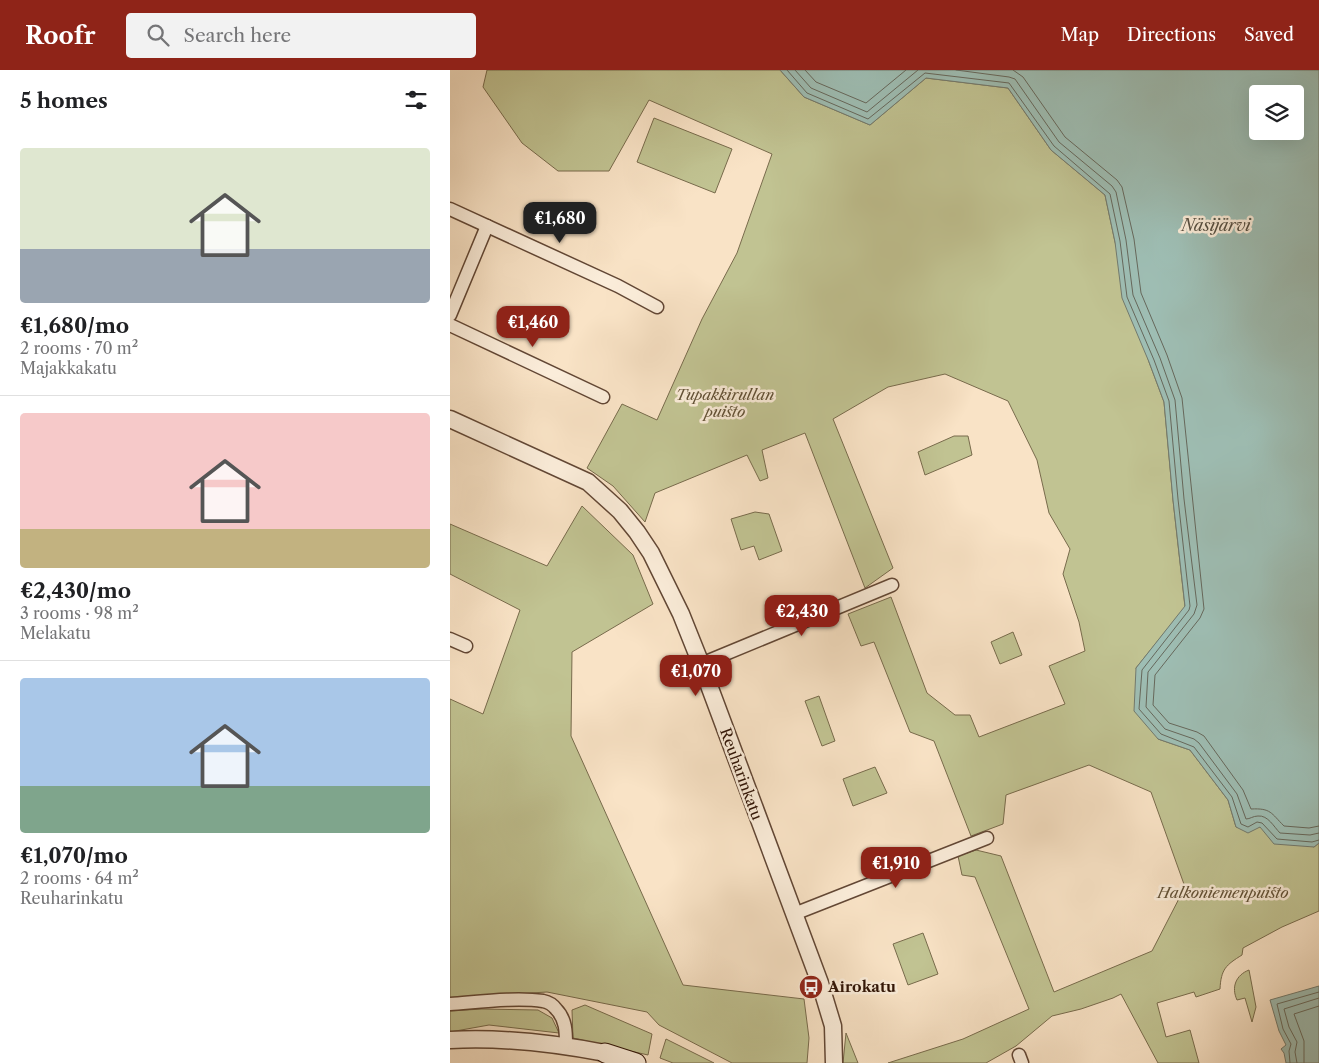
<!DOCTYPE html>
<html lang="en">
<head>
<meta charset="utf-8">
<style>
	body { margin:0; font-family:"Libre Caslon Text",serif; background:#f2f2f2; color:#202124; height:100vh; display:flex; flex-direction:column; font-size:19px; white-space:nowrap }
	* { box-sizing:border-box; margin:0 }
	p { font-size:16px; color:#757577 }
	.icon { flex:none; width:28px; height:28px; fill:none; stroke:currentColor; stroke-width:2; stroke-linecap:round; stroke-linejoin:round }
	.map { position:relative; flex:1; overflow:hidden }
	.drawer { display:flex; flex-direction:column; background:#fff; width:450px }
	.drawer>* { flex:none }
	.buttons { position:absolute; left:799px; top:15px; display:grid; gap:10px }
	.buttons a { display:grid; place-items:center; width:55px; height:55px; border-radius:5px; background:#fff; box-shadow:0 5px 20px #0002; font-size:25px }
	.price { position:absolute; translate:-50% -42px; padding:0 11px; border-radius:10px; background:#8f2418; color:#fff; font-size:16px; line-height:32px; filter:drop-shadow(0 1px 2px #0008) }
	.price::after { content:''; position:absolute; left:50%; top:30px; width:15px; height:11px; margin-left:-8px; background:inherit; clip-path:polygon(0 0,100% 0,50% 100%) }
	.price.active { background:#222; color:#fff }
	ul { padding:0; list-style:none }
	li { display:grid; align-content:center; gap:10px; height:265px; padding:0 20px }
	li+li { border-top:1px solid #e0e0e0 }
	li span { display:grid; place-items:center; height:155px; border-radius:5px; color:#555 }
	li>.icon { margin-inline-start:auto }
	span .icon { width:90px; height:90px; fill:#fffc; stroke-width:1 }
	li b { font-size:21px }
	h2 { display:flex; justify-content:space-between; align-items:center; height:60px; padding:0 20px; font-size:21px }
	header { display:flex; align-items:center; gap:30px; box-sizing:border-box; height:70px; padding:0 25px; background:#8f2418; color:#fff }
	header strong { font-size:24px }
	nav { display:flex; gap:28px; margin-inline-start:auto; font-size:18px }
	.search { width:350px; height:45px; background:#f2f2f2; display:flex; align-items:center; gap:12px; box-sizing:border-box; padding:0 18px; border-radius:5px; color:#757577; font-size:19px }
	main { display:flex; flex:1; min-height:0 }
	.map>svg:first-child { display:block }
</style>
</head>
<body>
<header>
<strong>Roofr</strong>
<div class="search"><svg class="icon" aria-label="search" viewBox="0 0 24 24"><circle cx="10" cy="10" r="6"/><path d="M15 15l6 6"/></svg>Search here</div>
<nav><a>Map</a><a>Directions</a><a>Saved</a></nav>
</header>
<main>
<section class="drawer">
<h2>5 homes<svg class="icon" aria-label="filters" viewBox="0 0 24 24"><path d="M4 7h16M4 17h16"/><circle cx="9" cy="7" r="2"/><circle cx="15" cy="17" r="2"/></svg></h2>
<ul>
<li><span style="background:linear-gradient(#dfe7d0 65%,#9aa5b1 0)"><svg class="icon" aria-label="home" viewBox="0 0 24 24"><path d="M3 11l9-7 9 7M6 9v11h12V9"/></svg></span><div><b>€1,680/mo</b><p>2 rooms · 70 m²</p><p>Majakkakatu</p></div></li>
<li><span style="background:linear-gradient(#f6c9c9 75%,#c2b280 0)"><svg class="icon" aria-label="home" viewBox="0 0 24 24"><path d="M3 11l9-7 9 7M6 9v11h12V9"/></svg></span><div><b>€2,430/mo</b><p>3 rooms · 98 m²</p><p>Melakatu</p></div></li>
<li><span style="background:linear-gradient(#a9c7e8 70%,#7fa58c 0)"><svg class="icon" aria-label="home" viewBox="0 0 24 24"><path d="M3 11l9-7 9 7M6 9v11h12V9"/></svg></span><div><b>€1,070/mo</b><p>2 rooms · 64 m²</p><p>Reuharinkatu</p></div></li>
</ul>
</section>
<div class="map">
<svg width="869" height="993" viewBox="0 0 869 993">
	<rect width="100%" height="100%" fill="#f9e3c6"/>
	<filter id="stains"><feTurbulence type="fractalNoise" baseFrequency=".004" numOctaves="4"/><feColorMatrix values="0 0 0 0 .2 0 0 0 0 .09 0 0 0 0 .02 0 0 0 .5 -.17"/></filter>
	<radialGradient id="worn" r=".72"><stop offset=".6" stop-color="#630" stop-opacity="0"/><stop offset="1" stop-color="#630" stop-opacity=".3"/></radialGradient>
	<g fill="#c1c392" stroke="#786b4c">
		<path d="M37,0H330L354,27L420,55L476,8L558,18L601,80L655,125L665,172L699,292L714,332L723,430L735,537L686,598L708,669L740,680L778,730L786,757H810L864,777L869,773V841L832,857L793,878L792,885C776,895 771,899 770,919L746,927L744,922L707,933L716,967L740,960L749,993H708L671,924L663,928L631,939L602,946L566,976L536,993H438L513,969L579,939L525,807L512,805L508,786L526,780L551,786L604,922L702,881L735,817L701,722L639,695L556,725L553,754L521,766L484,671L460,662L424,572L411,576L398,544L441,527L477,623L505,645H520L529,667L615,634L599,596L635,581L629,552L613,504L620,479L599,443L587,390L558,331L495,304L438,317L383,349L443,498L415,518L355,363L312,380L318,408L310,411L297,385L205,423L195,452L163,416L137,398L172,334L207,350L252,249L287,183L322,84L199,30L159,101H108L72,73L33,17Z"/>
		<path d="M204,48L282,79L265,123L187,92Z"/>
		<path d="M504,366H518L522,385L475,405L468,382Z"/>
		<path d="M132,436L183,485L203,534L122,582L121,666L233,915L354,929L359,968L357,993H282L209,955L197,942L97,922L0,928V629L33,644L70,540L0,504V454L97,496Z"/>
		<path d="M305,442L319,444L332,481L309,490L304,476L291,480L281,449Z"/>
		<path d="M563,562L572,585L550,594L541,572Z"/>
		<path d="M369,626L385,671L372,676L355,631Z"/>
		<path d="M425,697L437,723L403,736L393,709Z"/>
		<path d="M473,863L488,904L458,915L443,874Z"/>
		<path d="M799,900L806,937L802,952L795,928L787,930C781,917 786,905 799,900Z"/>
		<path d="M135,935L202,964L198,985L123,968L122,940Z"/>
		<path d="M32,939L88,940L102,948L109,963L39,955L0,962V941Z"/>
		<path d="M396,963L408,993H393Z"/>
		<path d="M216,969L264,993H223L210,988Z"/>
	</g>
	<g fill="#9ebeb4" stroke="#727a6e" fill-rule="evenodd">
		<path d="M330,0H869V773L864,777L824,774L810,757L798,763L786,757L778,730L740,680L708,669L684,641L686,598L735,536L723,430L714,332L699,292L672,228L665,172L655,125L601,80L558,18L476,8L420,55L354,27ZM808,24H845V61H808Z"/>
		<path d="M869,916V993H836L834,983L831,979L836,975L829,961L820,930Z"/>
	</g>
	<g fill="none" stroke-linecap="round" stroke-linejoin="round">
		<g stroke="#66685c" stroke-width="1">
			<path d="M337,0L357,23L418,49L475,3L559,13L604,76L660,124L670,171L677,227L704,290L719,331L728,429L740,536L739,540L692,600L689,639L711,664L744,677L782,727L791,754L798,757L807,752L812,753L827,769L862,772L869,770"/>
			<path d="M345,0L361,18L417,42L468,0"/>
			<path d="M355,0L366,12L416,33L456,0"/>
			<path d="M506,0L559,7L565,9L609,72L662,116L666,122L676,170L683,225L710,288L725,330L734,429L747,535L744,544L698,602L696,637L715,659L744,669L749,673L787,724L796,749C800,749 803,746 808,746C818,745 824,757 830,763L860,765L869,763"/>
			<path d="M563,0L573,7L615,67L667,110L672,117L684,169L691,223L717,285L732,328L754,539L750,548L705,605L703,635L719,653L747,662L754,666L793,720L801,739C821,738 821,743 834,756L859,758L869,756"/>
			<path d="M840,993L839,981L841,974L833,959L827,934L869,922"/>
			<path d="M847,993L845,982L847,972L839,957L834,939L869,928"/>
			<path d="M854,993V971L844,944L869,936"/>
		</g>
		<g stroke="#624735" stroke-width="15">
			<g id="minor">
				<path d="M0,139L168,216L207,237"/>
				<path d="M0,245L37,156"/>
				<path d="M0,255L153,327"/>
				<path d="M0,569L16,576"/>
				<path d="M251,594L442,515"/>
				<path d="M344,844L537,768"/>
				<path d="M0,934C28,932 66,927 93,931C98,932 103,935 106,939C116,949 116,962 116,975"/>
				<path d="M569,985L572,993"/>
			</g>
		</g>
		<g stroke="#624735" stroke-width="19">
			<g id="tertiary">
				<path d="M0,349L138,412L170,441L187,462L201,483L231,544L251,594L370,913L383,956L384,993"/>
				<path d="M0,970C53,967 103,973 155,983"/>
			</g>
		</g>
		<g stroke="#2f1305" stroke-width="21">
			<path id="secondary" d="M155,983L186,993"/>
		</g>
		<use href="#minor" stroke="#fbedda" stroke-width="12"/>
		<use href="#tertiary" stroke="#fbedda" stroke-width="16"/>
		<use href="#secondary" stroke="#fbedda" stroke-width="19"/>
	</g>
	<defs>
		<g id="bus-disc" transform="scale(1.25)"><circle r="9.5" fill="#8f2418" stroke="#fbedda"/><path d="M-5-6H5V4H4V6H2V4H-2V6H-4V4H-5ZM-3.5-4V0h7V-4ZM-3.5 1.2v1.5H-2V1.2ZM2 1.2v1.5H3.5V1.2Z" fill="#fff"/></g>
	</defs>
	<g fill-rule="evenodd">
		<use href="#bus-disc" x="361" y="917"/>
	</g>
	<g text-anchor="middle" stroke-width="5" stroke-linejoin="round" paint-order="stroke">
		<g font-size="15" font-style="italic" fill="#625136" stroke="#fbedda">
			<text x="275" y="330">Tupakkirullan<tspan x="275" dy="17">puisto</tspan></text>
			<text x="773" y="828">Halkoniemenpuisto</text>
		</g>
		<g font-size="15" fill="#2f1305" stroke="#fbedda">
			<text transform="translate(291 704) rotate(70)" y="5">Reuharinkatu</text>
		</g>
		<g font-size="15" font-weight="bold" fill="#2f1305" stroke="#fbedda" text-anchor="start">
			<text x="378" y="922">Airokatu</text>
		</g>
		<g font-size="16" font-style="italic" fill="#564f42" stroke="#fbedda">
			<text x="766" y="161">Näsijärvi</text>
		</g>
	</g>
	<rect width="100%" height="100%" filter="url(#stains)"/>
	<rect width="100%" height="100%" fill="url(#worn)"/>
</svg>
<div class="buttons">
<a><svg class="icon" aria-label="layers" viewBox="0 0 24 24"><path d="M12 4l9 5-9 5-9-5zM3 14l9 5 9-5"/></svg></a>
</div>
<b class="price active" style="left:110px;top:174px">€1,680</b>
<b class="price" style="left:83px;top:278px">€1,460</b>
<b class="price" style="left:352px;top:567px">€2,430</b>
<b class="price" style="left:246px;top:627px">€1,070</b>
<b class="price" style="left:446px;top:819px">€1,910</b>
</div>
</main>
</body>
</html>
